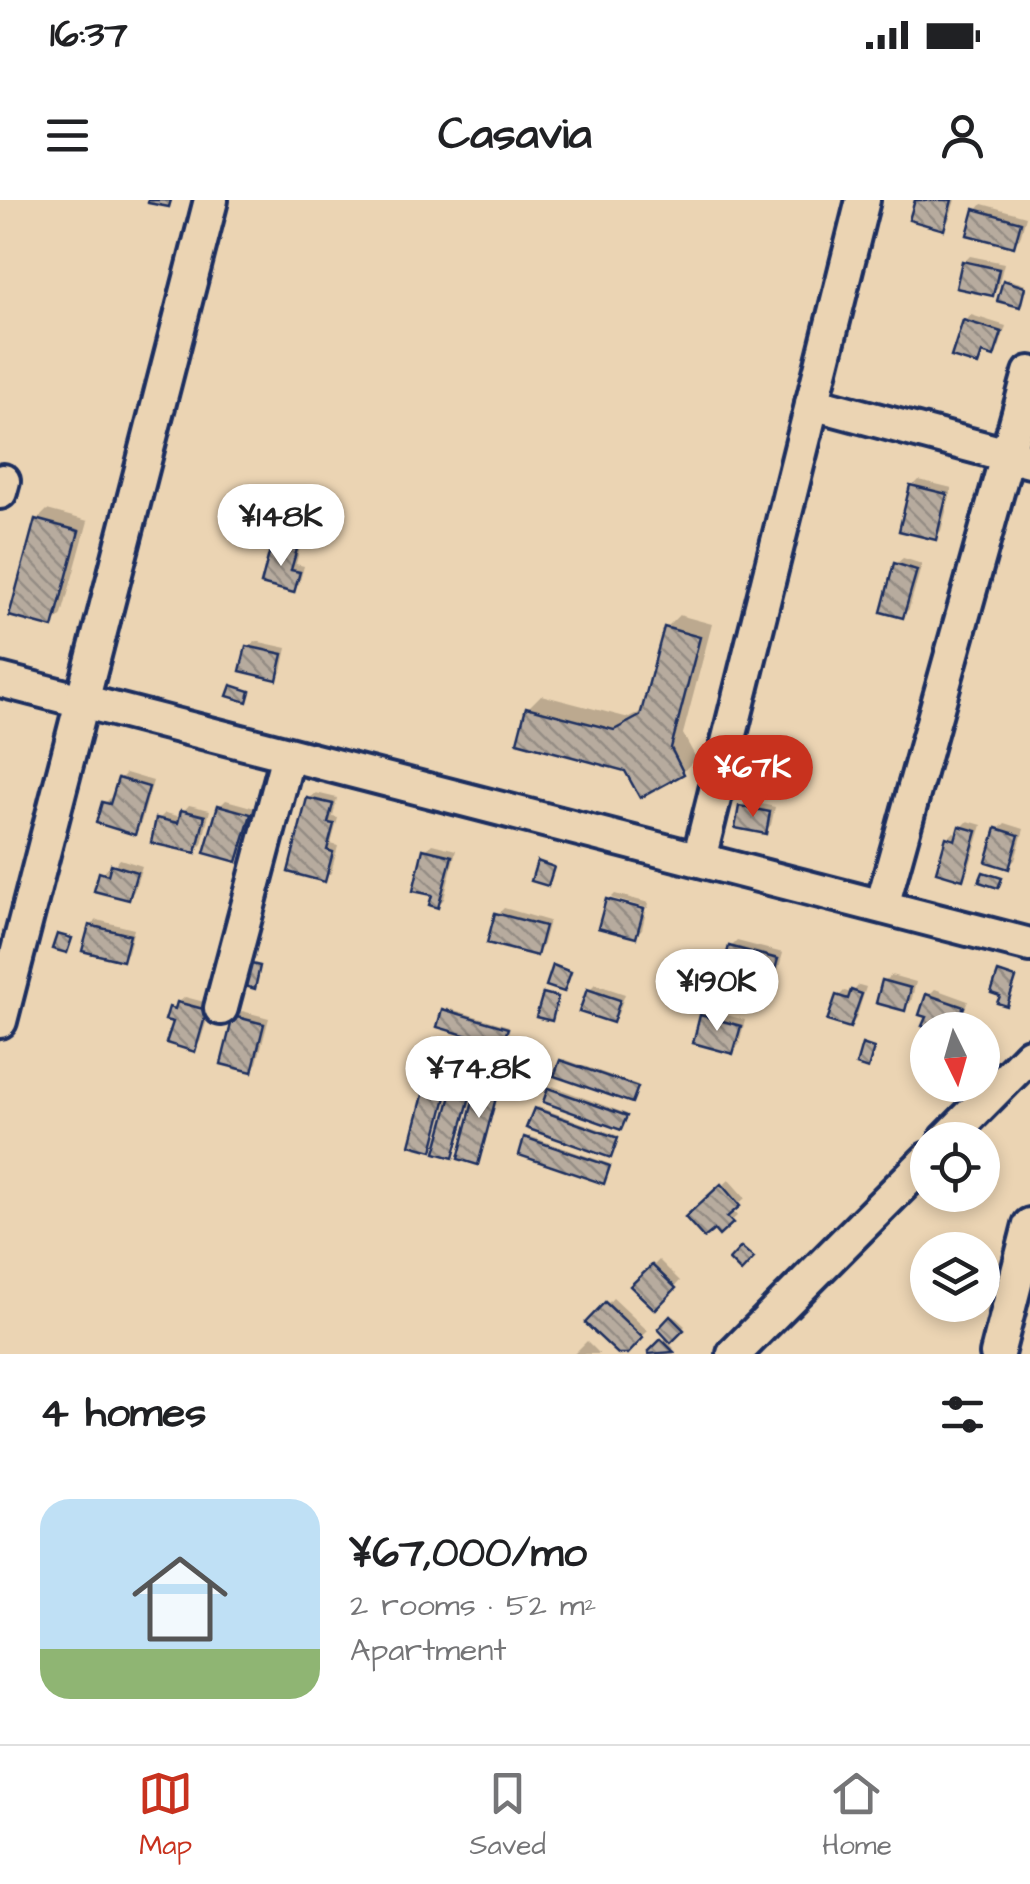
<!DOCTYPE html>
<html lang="en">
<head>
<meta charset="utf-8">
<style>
	body { margin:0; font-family:"Architects Daughter",sans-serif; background:#f2f2f2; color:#202124; height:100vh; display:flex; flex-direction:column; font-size:38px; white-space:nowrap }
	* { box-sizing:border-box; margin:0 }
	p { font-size:32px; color:#757577 }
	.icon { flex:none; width:55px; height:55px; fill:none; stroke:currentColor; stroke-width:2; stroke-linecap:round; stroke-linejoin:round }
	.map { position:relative; height:1154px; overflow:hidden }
	.panel { display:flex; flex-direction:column; background:#fff; flex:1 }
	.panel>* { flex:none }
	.needle { width:65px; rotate:175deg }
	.fabs { position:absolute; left:910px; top:812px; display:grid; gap:20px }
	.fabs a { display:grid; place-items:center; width:90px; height:90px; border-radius:50%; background:#fff; box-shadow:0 5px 15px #0003; font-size:50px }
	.price { position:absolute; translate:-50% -85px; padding:0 22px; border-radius:35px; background:#fff; color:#222; font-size:32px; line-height:65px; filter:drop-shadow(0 2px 5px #0008) }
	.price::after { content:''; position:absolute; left:50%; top:60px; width:30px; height:22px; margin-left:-15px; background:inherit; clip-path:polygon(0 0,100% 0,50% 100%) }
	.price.selected { background:#c8321e; color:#fff }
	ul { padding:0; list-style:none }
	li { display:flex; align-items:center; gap:30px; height:250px; padding:0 40px }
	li+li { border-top:2px solid #e0e0e0 }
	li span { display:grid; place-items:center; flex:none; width:280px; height:200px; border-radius:30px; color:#555 }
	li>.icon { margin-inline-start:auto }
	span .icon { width:120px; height:120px; fill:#fffc; stroke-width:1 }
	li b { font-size:42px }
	h2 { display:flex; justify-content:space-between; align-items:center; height:120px; padding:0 40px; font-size:42px }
	.status { display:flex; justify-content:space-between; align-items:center; height:70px; padding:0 50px; background:#fff; direction:ltr }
	.status svg { height:28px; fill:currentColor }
	header { display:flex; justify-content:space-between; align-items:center; height:130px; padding:0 40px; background:#fff; font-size:45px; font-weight:800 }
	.tabs { display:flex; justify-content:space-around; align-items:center; height:140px; border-top:2px solid #e0e0e0; background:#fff; font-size:28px; color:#757577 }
	.tabs a { display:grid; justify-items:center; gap:5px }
	.tabs .selected { color:#c8321e }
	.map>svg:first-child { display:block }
</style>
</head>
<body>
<div class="status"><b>16:37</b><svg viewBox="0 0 49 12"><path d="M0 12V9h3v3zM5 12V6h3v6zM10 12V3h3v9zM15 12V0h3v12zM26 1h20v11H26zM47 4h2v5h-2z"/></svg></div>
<header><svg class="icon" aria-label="menu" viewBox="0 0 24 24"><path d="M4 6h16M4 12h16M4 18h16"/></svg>Casavia<svg class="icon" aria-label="person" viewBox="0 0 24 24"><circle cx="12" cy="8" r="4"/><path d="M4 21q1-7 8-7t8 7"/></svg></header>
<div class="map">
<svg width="1030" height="1154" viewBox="0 0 1030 1154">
	<defs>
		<pattern id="building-back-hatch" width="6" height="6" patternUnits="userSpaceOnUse" patternTransform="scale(2.5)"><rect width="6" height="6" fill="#b7ab9e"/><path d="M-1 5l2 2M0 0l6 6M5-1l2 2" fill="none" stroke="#948c84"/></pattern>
	</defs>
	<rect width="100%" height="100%" fill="#ebd4b3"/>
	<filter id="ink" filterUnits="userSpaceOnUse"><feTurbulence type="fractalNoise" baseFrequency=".01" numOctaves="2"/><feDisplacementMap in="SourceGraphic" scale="20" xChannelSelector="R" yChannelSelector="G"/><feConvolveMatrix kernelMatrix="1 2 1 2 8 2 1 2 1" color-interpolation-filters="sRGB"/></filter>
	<g filter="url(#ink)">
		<g fill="#0003">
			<path d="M918,0H955L949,20L943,27Z"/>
			<path d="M982,4L1026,16L1020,38L1014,44L976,11Z"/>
			<path d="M970,56L1004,63L998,87L992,93L964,62Z"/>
			<path d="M1008,79L1026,85L1019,104L1006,82Z"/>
			<path d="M971,115L1006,126L999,148L993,154L985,152L978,162L965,122Z"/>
			<path d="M919,280L952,288L941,331L935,337L913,286Z"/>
			<path d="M47,310L88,321L62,415L52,425L37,320Z"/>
			<path d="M280,338L301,343L296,364L304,366L299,384L293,390L274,344Z"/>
			<path d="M903,358L922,364L909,409L903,415L896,364Z"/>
			<path d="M679,415L712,424L683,534L696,558L683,572L641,594L627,569L528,508L541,495L629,518L644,510L666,428Z"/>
			<path d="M255,441L287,448L282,471L276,477L249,447Z"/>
			<path d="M126,573L153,581L140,626L134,632L105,603L111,597L114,598L120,579Z"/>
			<path d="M316,593L337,598L333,617L338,618L331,644L338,646L331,673L324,679L309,599Z"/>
			<path d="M226,600L255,608L242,653L236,659L220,606Z"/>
			<path d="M747,601L775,607L771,625L765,631L741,607Z"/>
			<path d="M189,605L210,610L202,644L196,650L159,619L165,613L182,617L183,612Z"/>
			<path d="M968,621L982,625L968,671L962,677L948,638L954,632L960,634L962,627Z"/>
			<path d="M1005,623L1024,629L1015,660L1008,666L999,629Z"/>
			<path d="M432,644L456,650L444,699L438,705L426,650Z"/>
			<path d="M120,659L142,666L134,691L128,698L102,674L108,667L112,669Z"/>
			<path d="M615,694L649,703L648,708L611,698Z"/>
			<path d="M609,702L646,712L642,729L635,736Z"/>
			<path d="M504,708L549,721L542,747L536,753L497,715Z"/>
			<path d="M97,720L134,729L128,752L122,759L91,726Z"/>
			<path d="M737,741L783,753L775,782L768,788L731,747Z"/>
			<path d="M891,775L916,782L911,802L904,808L884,781Z"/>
			<path d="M595,784L625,794L618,814L612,820L589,790Z"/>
			<path d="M859,785L866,787L856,819L850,825L838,797L844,791L852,793Z"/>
			<path d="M935,789L968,801L956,830H940L929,795Z"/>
			<path d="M185,797L212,804L200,842L194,849L171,809Z"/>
			<path d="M447,808L509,826L504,840L502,843L445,810Z"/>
			<path d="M708,810L745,820L739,845L733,851L702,816Z"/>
			<path d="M242,811L269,818L257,863L251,869L236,817Z"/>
			<path d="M437,859L455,864L431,948L434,861Z"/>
			<path d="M564,859L638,885L634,898L562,861Z"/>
			<path d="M484,877L501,881L478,962L481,879Z"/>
			<path d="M553,886L627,914L623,925L550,889Z"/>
			<path d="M538,907L619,936L613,953L611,955L536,909Z"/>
			<path d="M529,936L610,964L606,978L527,939Z"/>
			<path d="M729,980L745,998L732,1010L737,1016L719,1032L689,1017Z"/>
			<path d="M659,1060L680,1081L655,1107L634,1086Z"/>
			<path d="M613,1098L648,1131L625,1154H622L589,1123Z"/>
			<path d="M674,1116L685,1126L668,1142L674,1148L668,1154H653L651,1152L668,1136L661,1129Z"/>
			<path d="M587,1141L600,1154H574Z"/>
		</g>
		<g fill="url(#building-back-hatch)" stroke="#1b2f5e" stroke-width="2.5">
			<path d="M148,0H171L169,7L148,3Z"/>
			<path d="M915,0H952L944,30L909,20Z"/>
			<path d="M974,9L1021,22L1014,47L967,35Z"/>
			<path d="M962,61L999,69L993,96L956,88Z"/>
			<path d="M1003,80L1025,87L1020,107L997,101Z"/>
			<path d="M963,120L1002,132L994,157L982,153L978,165L951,157Z"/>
			<path d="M910,285L947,294L936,340L899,331Z"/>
			<path d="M35,319L79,331L53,428L9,416Z"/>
			<path d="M272,342L297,349L291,370L300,372L294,393L261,384Z"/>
			<path d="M894,363L917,370L903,418L881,412Z"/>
			<path d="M664,427L700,437L671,548L684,574L640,598L625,571L517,542L526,507L614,530L640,516Z"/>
			<path d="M246,446L283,454L277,480L240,471Z"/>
			<path d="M231,485L250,491L247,502L227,496Z"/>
			<path d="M118,578L149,587L135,635L96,623L102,602L110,604Z"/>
			<path d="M307,598L333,604L328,623L334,624L327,650L333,652L325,682L288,672Z"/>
			<path d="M218,605L251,614L237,662L204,653Z"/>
			<path d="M739,606L770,612L766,634L735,628Z"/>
			<path d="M181,610L205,616L196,653L151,643L156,618L178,623Z"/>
			<path d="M959,626L977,631L963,680L936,672L946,637L955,640Z"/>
			<path d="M996,628L1019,635L1009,669L986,662Z"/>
			<path d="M423,649L452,656L438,708L429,705L432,695L413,691Z"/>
			<path d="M537,661L554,667L548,686L531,681Z"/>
			<path d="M111,664L137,672L129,700L94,691L99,672L108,675Z"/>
			<path d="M983,672L1002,678L998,688L979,682Z"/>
			<path d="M606,699L644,709L636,738L598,728Z"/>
			<path d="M495,713L545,726L537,756L487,743Z"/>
			<path d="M89,725L130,735L123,761L82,751Z"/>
			<path d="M57,734L72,738L67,753L52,749Z"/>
			<path d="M729,746L778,759L769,791L720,778Z"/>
			<path d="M243,762L260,766L255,789L238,784Z"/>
			<path d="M553,765L571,772L564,792L546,786Z"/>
			<path d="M998,772L1016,778L1007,806L997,803L1000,796L991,793Z"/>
			<path d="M882,780L911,788L905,811L876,803Z"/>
			<path d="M587,789L620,800L613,823L579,812Z"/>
			<path d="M851,790L862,794L850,828L827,821L836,795L848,799Z"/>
			<path d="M543,793L558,797L552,821L536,817Z"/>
			<path d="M926,794L964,807L955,830H933L922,826L926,817L919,815Z"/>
			<path d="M177,802L207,810L195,852L166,843L173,822L165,820L169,807L175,809Z"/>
			<path d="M442,809L508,828L502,846L437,827Z"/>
			<path d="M700,815L741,826L733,854L693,843Z"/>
			<path d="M233,816L264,824L252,872L221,864Z"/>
			<path d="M862,844L874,848L868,869L856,865Z"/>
			<path d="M432,860L454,866L432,951L410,945Z"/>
			<path d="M560,860L638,887L632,903L554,876Z"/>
			<path d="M458,870L476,875L453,958L435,953Z"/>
			<path d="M479,878L500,883L478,965L458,959Z"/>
			<path d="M548,888L627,916L621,930L543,902Z"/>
			<path d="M534,908L618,938L611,958L526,928Z"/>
			<path d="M524,937L610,966L604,984L519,955Z"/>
			<path d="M721,984L740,1006L727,1017L733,1023L719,1036L714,1030L704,1038L685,1017Z"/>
			<path d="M741,1047L754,1058L741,1072L729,1060Z"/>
			<path d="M652,1065L676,1088L655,1110L630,1086Z"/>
			<path d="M605,1102L643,1138L628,1154H618L585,1123Z"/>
			<path d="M670,1116L684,1130L671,1143L658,1129Z"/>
			<path d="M661,1139L674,1152L649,1154L648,1152Z"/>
		</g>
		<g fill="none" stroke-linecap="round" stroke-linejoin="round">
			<g stroke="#1b2f5e" stroke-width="40">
				<g id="minor">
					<path d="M812,203L1030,261"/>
					<path d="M0,292L3,281"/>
					<path d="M0,480L1030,745"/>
					<path d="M699,659L863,0"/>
					<path d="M882,706L1030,173"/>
					<path d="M221,808L288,555"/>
					<path d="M0,821L211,0"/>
					<path d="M946,940L1030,855"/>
					<path d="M734,1154L928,959"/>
					<path d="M997,1154L1030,1025"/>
				</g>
			</g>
			<use href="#minor" stroke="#ebd4b3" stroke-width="32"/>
		</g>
	</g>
</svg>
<div class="fabs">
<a><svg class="needle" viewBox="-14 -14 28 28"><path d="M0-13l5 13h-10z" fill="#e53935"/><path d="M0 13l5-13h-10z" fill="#757577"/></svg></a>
<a><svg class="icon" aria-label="locate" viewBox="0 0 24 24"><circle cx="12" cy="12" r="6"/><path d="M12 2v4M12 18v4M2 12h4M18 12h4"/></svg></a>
<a><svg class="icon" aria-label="layers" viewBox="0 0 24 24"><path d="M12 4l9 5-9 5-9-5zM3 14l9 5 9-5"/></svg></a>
</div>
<b class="price" style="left:281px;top:369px">¥148K</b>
<b class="price selected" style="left:753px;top:620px">¥67K</b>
<b class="price" style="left:717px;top:834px">¥190K</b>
<b class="price" style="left:479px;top:921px">¥74.8K</b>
</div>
<section class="panel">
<h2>4 homes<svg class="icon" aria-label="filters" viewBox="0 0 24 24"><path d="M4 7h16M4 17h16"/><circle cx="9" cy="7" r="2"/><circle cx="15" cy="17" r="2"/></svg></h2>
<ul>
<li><span style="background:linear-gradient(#bfe0f5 75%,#8fb573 0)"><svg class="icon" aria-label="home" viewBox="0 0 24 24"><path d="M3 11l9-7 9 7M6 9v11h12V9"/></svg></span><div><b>¥67,000/mo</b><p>2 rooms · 52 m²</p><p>Apartment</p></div></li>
</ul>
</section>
<nav class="tabs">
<a class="selected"><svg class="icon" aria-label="map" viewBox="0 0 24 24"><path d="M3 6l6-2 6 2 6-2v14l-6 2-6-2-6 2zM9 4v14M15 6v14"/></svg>Map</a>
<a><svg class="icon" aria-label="saved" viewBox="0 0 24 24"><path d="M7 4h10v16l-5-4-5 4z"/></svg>Saved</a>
<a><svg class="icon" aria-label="home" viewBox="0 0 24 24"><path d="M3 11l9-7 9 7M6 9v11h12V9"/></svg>Home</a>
</nav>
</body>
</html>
